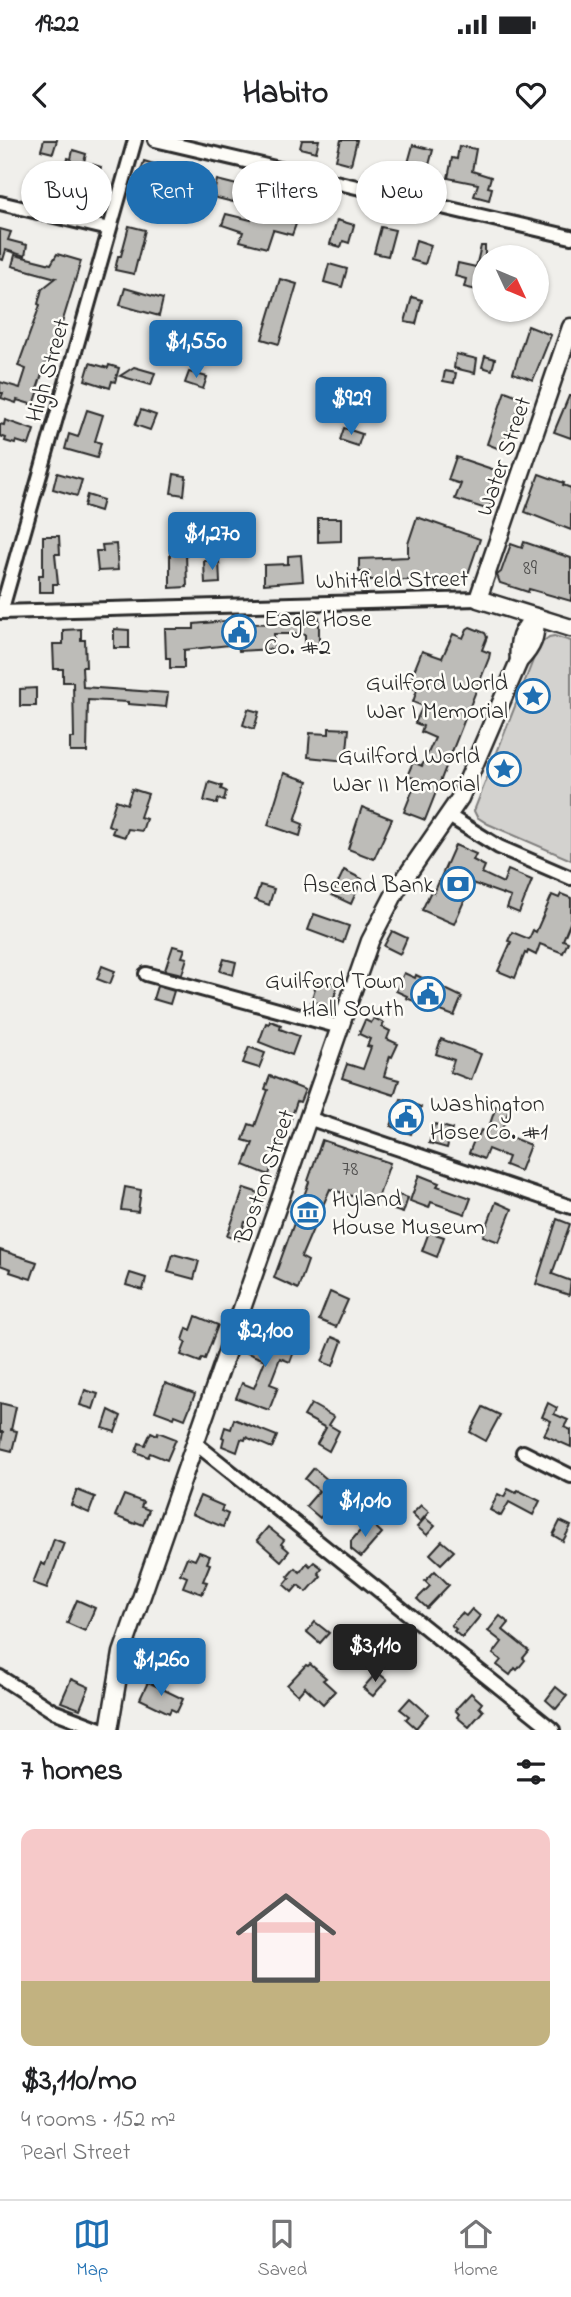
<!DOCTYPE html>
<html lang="en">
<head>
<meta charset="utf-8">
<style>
	body { margin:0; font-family:"Indie Flower",sans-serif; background:#f2f2f2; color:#202124; height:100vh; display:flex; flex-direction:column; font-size:26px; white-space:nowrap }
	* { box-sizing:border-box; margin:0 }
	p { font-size:23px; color:#757577 }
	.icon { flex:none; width:38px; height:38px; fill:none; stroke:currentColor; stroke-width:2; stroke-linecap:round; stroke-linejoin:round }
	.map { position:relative; height:1590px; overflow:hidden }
	.panel { display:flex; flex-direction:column; background:#fff; flex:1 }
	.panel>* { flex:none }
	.banner { position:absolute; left:21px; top:21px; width:530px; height:63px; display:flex; gap:14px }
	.needle { width:46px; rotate:134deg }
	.buttons { position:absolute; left:472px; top:105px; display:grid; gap:14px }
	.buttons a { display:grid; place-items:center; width:77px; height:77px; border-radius:50%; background:#fff; box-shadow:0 2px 5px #0004; font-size:35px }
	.price { position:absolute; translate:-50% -60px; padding:0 16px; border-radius:7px; background:#1f6fb2; color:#fff; font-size:23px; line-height:46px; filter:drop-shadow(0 2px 4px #0008) }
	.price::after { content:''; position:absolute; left:50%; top:42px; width:21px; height:16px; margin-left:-10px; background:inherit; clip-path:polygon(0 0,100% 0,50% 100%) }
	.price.current { background:#222; color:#fff }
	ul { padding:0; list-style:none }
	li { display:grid; align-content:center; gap:14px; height:371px; padding:0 21px }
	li+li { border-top:2px solid #e0e0e0 }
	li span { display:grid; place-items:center; height:217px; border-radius:14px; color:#555 }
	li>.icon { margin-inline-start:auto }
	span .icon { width:126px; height:126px; fill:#fffc; stroke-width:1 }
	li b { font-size:30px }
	h2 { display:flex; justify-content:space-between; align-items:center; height:84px; padding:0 21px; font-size:30px }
	.pill { padding:0 24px; border-radius:32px; background:#fff; box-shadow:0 2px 5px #0004; font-size:24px; line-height:63px }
	.pill.current { background:#1f6fb2; color:#fff }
	.status { display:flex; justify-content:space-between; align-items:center; height:49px; padding:0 35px; background:#fff; direction:ltr }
	.status svg { height:19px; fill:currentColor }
	header { display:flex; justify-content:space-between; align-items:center; height:91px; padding:0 21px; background:#fff; font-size:32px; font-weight:800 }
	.tab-bar { display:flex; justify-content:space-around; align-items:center; height:98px; border-top:2px solid #e0e0e0; background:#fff; font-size:19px; color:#757577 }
	.tab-bar a { display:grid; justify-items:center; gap:4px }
	.tab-bar .current { color:#1f6fb2 }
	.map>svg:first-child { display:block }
</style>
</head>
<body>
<div class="status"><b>19:22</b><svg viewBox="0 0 49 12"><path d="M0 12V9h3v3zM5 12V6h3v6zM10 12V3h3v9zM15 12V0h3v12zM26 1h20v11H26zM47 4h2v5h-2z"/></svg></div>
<header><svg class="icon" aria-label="back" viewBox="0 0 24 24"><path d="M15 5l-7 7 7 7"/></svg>Habito<svg class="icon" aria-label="heart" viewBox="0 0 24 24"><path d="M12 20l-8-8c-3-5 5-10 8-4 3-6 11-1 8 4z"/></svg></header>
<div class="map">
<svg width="571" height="1590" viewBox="0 0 571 1590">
	<rect width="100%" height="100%" fill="#f0efeb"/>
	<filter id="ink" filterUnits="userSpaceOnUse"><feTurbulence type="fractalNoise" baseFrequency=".0143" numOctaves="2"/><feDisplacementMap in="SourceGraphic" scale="14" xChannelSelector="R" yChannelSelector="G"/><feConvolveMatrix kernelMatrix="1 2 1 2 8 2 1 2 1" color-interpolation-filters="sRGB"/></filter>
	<g filter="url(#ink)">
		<path fill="#d3d2cf" stroke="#7f7e7d" stroke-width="2" d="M554,496L571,501V720L488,684L477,677L474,671L539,505L549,497Z"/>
		<g fill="#bdbcb8" stroke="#2b2b2b" stroke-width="2">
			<path d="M44,0H57L53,13L41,10Z"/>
			<path d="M302,0H319L316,12L300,8Z"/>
			<path d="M341,0H357L351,24L336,20Z"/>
			<path d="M413,5L433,10L425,40L410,37L414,25L408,23Z"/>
			<path d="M459,6L476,9L472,31L491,37L488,47L492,48L489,60L474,56L478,44L448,38L452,18L457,19Z"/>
			<path d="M73,10L86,14L84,22L101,27L96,43L93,42L91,47L78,44L79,40L65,36L68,18L71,19Z"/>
			<path d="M144,21L164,27L160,43L139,37Z"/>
			<path d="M217,40L237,45L233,62L213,57Z"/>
			<path d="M179,43L189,45L185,58L175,55Z"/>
			<path d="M262,57L276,61L272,76L296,84L292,95L273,90L267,108L240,101L243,92L222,85L226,74L251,80L252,74L256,75Z"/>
			<path d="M337,80L354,85L349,103L343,101L341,107L330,104Z"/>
			<path d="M129,86L145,90L134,134L115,130L118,116H121Z"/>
			<path d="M381,87L395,90L388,116L374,113Z"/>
			<path d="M0,89L11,92L8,100L27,105L25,116L6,110L3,120L0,119Z"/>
			<path d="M416,100L431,105L425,124L411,120Z"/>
			<path d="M481,106H485V152L464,147L466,139L455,136L458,123L476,127Z"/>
			<path d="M57,114L81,121L55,206L52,205L37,249L39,250L34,265L17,260L16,263L1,258L3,253H0V242L20,248L26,229L18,226L40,165L38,164L42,149L56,138L12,126L15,115L51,124Z"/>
			<path d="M329,124L347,129L342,147L324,142Z"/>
			<path d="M280,139L297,144L279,204L262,199Z"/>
			<path d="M125,148L163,159L159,176L120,165Z"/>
			<path d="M412,157L422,160L416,184L405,182Z"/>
			<path d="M528,186L551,195L533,240L513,233Z"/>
			<path d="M456,214L477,219L475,233L454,228Z"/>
			<path d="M485,216L495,219L492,230L482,227Z"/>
			<path d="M90,223L108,228L109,225L119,228L115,242L112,241L110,248L85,240Z"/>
			<path d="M134,227L155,233L151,245L120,236Z"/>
			<path d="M445,231L456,233L454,243L443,241Z"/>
			<path d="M189,232L207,237L203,249L185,243Z"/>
			<path d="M505,251L529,260L524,273L517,270L502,310L487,304Z"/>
			<path d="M569,256H571V298L554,292Z"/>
			<path d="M87,270L103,275L95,301L101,303L97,318L65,309L69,294L78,297Z"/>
			<path d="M141,270L156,275L150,290L135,285Z"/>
			<path d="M5,280L34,290L29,305L16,301L15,304L5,301L6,298L0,296V284L4,285Z"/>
			<path d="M344,288L362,294L358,306L340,300Z"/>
			<path d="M456,317L501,332L489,370L455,359L461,344L448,340Z"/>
			<path d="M57,333L82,340L77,356L53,349Z"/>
			<path d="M174,334L186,336L184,355L171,353Z"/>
			<path d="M539,334L564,343L563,345L571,348V390L525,372Z"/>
			<path d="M87,355L103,360L100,371L84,366Z"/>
			<path d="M417,377L480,399L466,440H370L369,432H359V419L408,417V404Z"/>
			<path d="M318,378H341V401L318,402Z"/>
			<path d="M43,396H59L60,414H55L58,444H53V452H39V435H43Z"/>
			<path d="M524,402L571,418V461L529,449L528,452L500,443L497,435L501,432L511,404L522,408Z"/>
			<path d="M116,404L118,430L98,431L96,411H103L102,405Z"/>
			<path d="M170,413H186L187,447L170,448Z"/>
			<path d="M301,415L303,441L264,444V425L288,424V416Z"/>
			<path d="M219,420L220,443L205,444L204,421Z"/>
			<path d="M304,477H319V504L305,505V494H274V509L239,511L238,504L184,510V528H170V518H166L165,489H194V484L247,479L248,484L287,483V481H304Z"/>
			<path d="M470,487L485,493L487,497L482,510L490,513L489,518L425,680L404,672L417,639L407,636L413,622L422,626L435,598L421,592L423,586L415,583L423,566L413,562L417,550L408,546L422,511L442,518L453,494L463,498L467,489Z"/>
			<path d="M81,489V500H85L86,527H82L83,547L168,553L166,567L128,564V562L88,560L87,612H70V598H74L73,542H63V529H54L53,504H63V490Z"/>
			<path d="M114,489L129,490V508H114Z"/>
			<path d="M36,548V566H20V549Z"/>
			<path d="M248,569L259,572L254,589L243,585Z"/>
			<path d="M329,588L349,589L346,621L308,617L310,593L329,594Z"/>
			<path d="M284,633L308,641L295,681L303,684L300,696L268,685Z"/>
			<path d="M209,642L222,646L221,649L226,651L224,661L218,659L217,664L204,661Z"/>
			<path d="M132,649L148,654L140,677L146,679L142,691L128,689L125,697L112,693L114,688L108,685L116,660L127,664Z"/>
			<path d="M362,667L392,679L374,719L348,709Z"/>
			<path d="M455,705L476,714L473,720L485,726L482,733L503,743L508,730L532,740L519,773L507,768L511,757L472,743L454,784L422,770L431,751L434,753Z"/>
			<path d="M344,730L362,739L351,764L332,755Z"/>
			<path d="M260,745L274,749L269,765L255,760Z"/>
			<path d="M561,754L571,758V781L563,800L568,802L563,813L540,804L536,815L528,811L527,814L525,813L515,838L498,831L511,802L508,801L512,792L529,799L533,790L536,792L552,755L559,758Z"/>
			<path d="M314,774L349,786L343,803L308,790Z"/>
			<path d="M392,791L407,798L400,814L384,806Z"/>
			<path d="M173,806L185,809L182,817L187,818L182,834L165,830Z"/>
			<path d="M224,819L236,822L233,835L220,831Z"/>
			<path d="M102,826L115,831L110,844L97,839Z"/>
			<path d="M404,833L415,838L416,835L462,857L454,876L406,858L407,856L396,851Z"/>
			<path d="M318,839L338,845L331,867L311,861Z"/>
			<path d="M157,846L174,851L170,864L153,859Z"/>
			<path d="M374,878L384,883L382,887L390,891L387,899L398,904L392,917L390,916L384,936L399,940L394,955L342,938L347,924L363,929L371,907L367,906L370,899L359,894L365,880L371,883Z"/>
			<path d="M270,881L281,885L280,889L299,896L292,915L259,902L266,883L269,884Z"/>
			<path d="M441,899L481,914L471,940L450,932L454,920L436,914Z"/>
			<path d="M249,907L265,913L259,928L243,923Z"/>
			<path d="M270,936L305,950L300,962L297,961L289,985L285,984L269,1035L244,1025L253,1003L243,1000L249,984L255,986L268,950L265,949Z"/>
			<path d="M401,959L421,967L411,994L391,986Z"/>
			<path d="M496,966L509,970L501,993L530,1005L520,1031L505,1025L508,1017L488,1009L484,1019L469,1013L475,998L477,999L481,990L487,993Z"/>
			<path d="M435,984L452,989L447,1008L429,1003Z"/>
			<path d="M322,1000L390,1023L376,1064L330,1049L301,1117L308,1121L298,1149L274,1138L309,1042L308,1041Z"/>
			<path d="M419,1035L439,1043L437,1046L471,1058L465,1074L431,1062L429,1068L410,1061Z"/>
			<path d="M125,1047L141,1050L138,1072L121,1070Z"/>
			<path d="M244,1048L265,1055L257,1077L251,1076L249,1083L245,1082L239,1100L227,1096Z"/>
			<path d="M399,1055L408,1058L403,1073L394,1070Z"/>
			<path d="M496,1062L512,1069L499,1102L483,1096Z"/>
			<path d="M557,1079L570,1084L552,1134L571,1141L569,1155L536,1144Z"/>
			<path d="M429,1092L444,1097L437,1117L422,1111Z"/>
			<path d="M0,1110L37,1122L31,1139L10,1132L11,1129L0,1125Z"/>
			<path d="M173,1114L199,1121L194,1139L168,1132Z"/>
			<path d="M130,1133L146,1138L143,1150L126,1145Z"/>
			<path d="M330,1152L348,1160L336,1187L319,1180Z"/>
			<path d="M196,1176L218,1185L205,1219L202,1218L200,1222L181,1215L186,1202L183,1200L187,1188L191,1190Z"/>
			<path d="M255,1191L296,1206L290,1222L280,1218L270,1244L278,1247L269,1270L236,1258L242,1243L254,1248L265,1220L247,1213Z"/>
			<path d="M332,1197L342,1201L333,1226L322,1222Z"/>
			<path d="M165,1243L195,1254L185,1279L175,1275L174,1278L155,1271Z"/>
			<path d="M85,1250L98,1254L93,1269L80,1265Z"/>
			<path d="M0,1263L16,1267L11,1290L17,1291L12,1311L0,1308L3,1292H0Z"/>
			<path d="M548,1263L557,1268L554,1274L568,1280L564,1287L571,1290V1307L544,1295L551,1281L542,1277Z"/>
			<path d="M311,1264L334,1277L329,1285L339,1291L329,1311L317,1304L326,1288L304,1276Z"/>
			<path d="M483,1267L500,1275L486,1301L470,1292Z"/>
			<path d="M109,1270L121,1276L115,1292L103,1288Z"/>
			<path d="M234,1279L277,1296L272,1308L246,1297L245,1300L241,1299L237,1312L222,1306L224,1298L222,1297L225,1287L231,1289Z"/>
			<path d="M151,1292L157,1295L158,1292L176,1299L167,1320L150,1313L148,1317L136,1312L139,1303L145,1305Z"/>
			<path d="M314,1328L329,1341L323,1348L336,1359L320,1378L306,1366L319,1351L305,1339Z"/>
			<path d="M508,1349L516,1353L518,1350L540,1361L533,1375L509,1362L501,1376L490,1370L498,1354L504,1357Z"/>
			<path d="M77,1350L95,1357L89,1373L71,1365Z"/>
			<path d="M124,1355L143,1362L141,1367L149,1370L143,1385L136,1382L135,1384L115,1376Z"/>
			<path d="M200,1356L223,1366L221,1371L228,1374L223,1387L192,1374Z"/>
			<path d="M421,1365L429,1372L420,1382L412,1374Z"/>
			<path d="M425,1378L435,1386L427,1395L417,1387Z"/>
			<path d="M369,1381L382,1393L361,1417L351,1409V1401Z"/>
			<path d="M560,1381L571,1386L563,1401L553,1395Z"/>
			<path d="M268,1387L284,1400L281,1404L289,1411L281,1421L257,1400Z"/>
			<path d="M54,1399L64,1403L47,1448L33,1443L41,1423L45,1425Z"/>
			<path d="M442,1401L454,1411L441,1424L430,1414Z"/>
			<path d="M199,1412L210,1416L207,1423L210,1424L203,1441L207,1442L202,1454L183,1447L187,1437L180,1434L187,1417L195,1420Z"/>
			<path d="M314,1422L322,1428L318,1433L321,1436L307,1452L298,1445L292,1452L284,1445L290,1438L288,1436L295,1428L300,1432L307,1423L310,1426Z"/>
			<path d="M435,1431L449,1445L427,1468L417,1459L430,1446L425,1441Z"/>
			<path d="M77,1460L95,1468L85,1491L67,1483Z"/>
			<path d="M472,1469L480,1476L462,1498L454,1491L456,1489L451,1485L462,1473L466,1476Z"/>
			<path d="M500,1476L509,1483L503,1490L529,1511L523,1518L525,1520L517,1530L515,1528L510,1535L497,1525L501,1520L493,1514L502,1502L488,1491Z"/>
			<path d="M315,1482L329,1493L320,1503L307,1492Z"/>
			<path d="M389,1485L402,1496L386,1514L373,1503Z"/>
			<path d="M310,1524L326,1538L323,1540L335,1551L323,1564L305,1547L298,1555L287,1545L306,1525L308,1526Z"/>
			<path d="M377,1532L387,1540L373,1556L363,1548Z"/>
			<path d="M71,1539L89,1547L80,1569L61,1562Z"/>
			<path d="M148,1542L183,1559L177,1572L171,1569L169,1573L140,1559Z"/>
			<path d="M556,1547L567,1556L556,1569L546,1560Z"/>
			<path d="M471,1553L482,1563L479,1567L483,1571L469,1587L457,1577L459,1574L455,1570Z"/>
			<path d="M410,1558L428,1574L416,1588L406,1579L409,1576L400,1569Z"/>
		</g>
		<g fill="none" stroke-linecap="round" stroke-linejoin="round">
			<g stroke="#2b2b2b" stroke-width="18">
				<g id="minor">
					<path d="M155,0L571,97"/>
					<path d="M0,63L109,89"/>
					<path d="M0,472L478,459"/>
					<path d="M1,472L135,0"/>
					<path d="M449,676L499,707L571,738"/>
					<path d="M146,834L340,887"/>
					<path d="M308,978L571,1067"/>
					<path d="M195,1303L553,1590"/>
					<path d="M523,1312L571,1336"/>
					<path d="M0,1537L53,1571L103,1590"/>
				</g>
			</g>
			<g stroke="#2b2b2b" stroke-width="21">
				<g id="major">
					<path d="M571,187L478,459L571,488"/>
					<path d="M519,521C517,501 521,490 535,477"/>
					<path d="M109,1590L122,1513L370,801L396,751L460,658L519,521C533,507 537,496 535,477"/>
				</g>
			</g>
			<use href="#minor" stroke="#fdfcf7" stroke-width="12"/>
			<use href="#major" stroke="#fdfcf7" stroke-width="16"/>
		</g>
	</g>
	<defs>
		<g id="civic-ring" transform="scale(1.75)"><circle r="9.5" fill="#fdfcf7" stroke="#1f6fb2" stroke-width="1.5"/><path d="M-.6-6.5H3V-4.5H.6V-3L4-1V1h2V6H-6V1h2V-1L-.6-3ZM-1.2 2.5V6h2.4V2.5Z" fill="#1f6fb2"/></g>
		<g id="sight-ring" transform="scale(1.75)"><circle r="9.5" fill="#fdfcf7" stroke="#1f6fb2" stroke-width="1.5"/><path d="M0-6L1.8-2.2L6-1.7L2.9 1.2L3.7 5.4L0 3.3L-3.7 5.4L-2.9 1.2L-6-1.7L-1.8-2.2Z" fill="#1f6fb2"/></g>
		<g id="bank-ring" transform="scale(1.75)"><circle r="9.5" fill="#fdfcf7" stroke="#1f6fb2" stroke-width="1.5"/><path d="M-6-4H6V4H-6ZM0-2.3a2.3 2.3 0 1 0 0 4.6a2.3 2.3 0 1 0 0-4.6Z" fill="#1f6fb2"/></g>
		<g id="museum-ring" transform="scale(1.75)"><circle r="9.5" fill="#fdfcf7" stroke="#1f6fb2" stroke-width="1.5"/><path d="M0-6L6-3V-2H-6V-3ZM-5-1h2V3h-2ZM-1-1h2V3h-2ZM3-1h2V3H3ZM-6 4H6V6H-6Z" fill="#1f6fb2"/></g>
	</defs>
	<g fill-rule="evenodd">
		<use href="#civic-ring" x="239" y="492"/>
		<use href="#sight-ring" x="533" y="556"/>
		<use href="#sight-ring" x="504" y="629"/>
		<use href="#bank-ring" x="458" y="744"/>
		<use href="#civic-ring" x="428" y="854"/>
		<use href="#civic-ring" x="406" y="977"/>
		<use href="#museum-ring" x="308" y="1072"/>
	</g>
	<g text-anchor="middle" stroke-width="5" stroke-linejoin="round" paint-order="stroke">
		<g font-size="21" fill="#504f4e">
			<text x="530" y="434">89</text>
			<text x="350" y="1035">78</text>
		</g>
		<g font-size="24" fill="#2b2b2b" stroke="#fdfcf7">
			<text transform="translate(47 230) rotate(-74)" y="8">High Street</text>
			<text transform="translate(503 316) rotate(-71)" y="8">Water Street</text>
			<text transform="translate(392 439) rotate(-1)" y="8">Whitfield Street</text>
			<text transform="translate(264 1036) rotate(-71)" y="8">Boston Street</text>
		</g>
		<g font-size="24" fill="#2b2b2b" stroke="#fdfcf7" text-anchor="end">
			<text x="264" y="486" text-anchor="start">Eagle Hose<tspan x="264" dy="28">Co. #2</tspan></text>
			<text x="508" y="550">Guilford World<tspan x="508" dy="28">War I Memorial</tspan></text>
			<text x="480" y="623">Guilford World<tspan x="480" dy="28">War II Memorial</tspan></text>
			<text x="434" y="752">Ascend Bank</text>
			<text x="404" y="848">Guilford Town<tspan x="404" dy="28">Hall South</tspan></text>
			<text x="430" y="971" text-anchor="start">Washington<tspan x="430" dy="28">Hose Co. #1</tspan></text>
			<text x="332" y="1066" text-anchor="start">Hyland<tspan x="332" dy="28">House Museum</tspan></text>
		</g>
	</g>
</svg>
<div class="buttons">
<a><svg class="needle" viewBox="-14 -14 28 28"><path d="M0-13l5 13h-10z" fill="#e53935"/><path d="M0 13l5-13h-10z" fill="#757577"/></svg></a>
</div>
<b class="price" style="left:196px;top:240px">$1,550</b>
<b class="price" style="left:351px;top:297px">$929</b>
<b class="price" style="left:212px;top:432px">$1,270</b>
<b class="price" style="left:265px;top:1229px">$2,100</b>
<b class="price" style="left:365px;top:1399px">$1,010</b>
<b class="price current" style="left:375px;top:1544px">$3,110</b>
<b class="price" style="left:161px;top:1558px">$1,260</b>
<div class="banner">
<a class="pill">Buy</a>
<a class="pill current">Rent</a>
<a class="pill">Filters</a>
<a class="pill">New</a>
</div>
</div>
<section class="panel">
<h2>7 homes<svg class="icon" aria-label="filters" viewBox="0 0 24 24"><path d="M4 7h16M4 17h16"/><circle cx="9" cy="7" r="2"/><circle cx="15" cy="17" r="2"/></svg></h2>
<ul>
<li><span style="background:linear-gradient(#f6c9c9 70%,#c2b280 0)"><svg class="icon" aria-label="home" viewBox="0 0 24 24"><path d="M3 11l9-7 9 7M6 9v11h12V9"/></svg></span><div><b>$3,110/mo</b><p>4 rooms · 152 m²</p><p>Pearl Street</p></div></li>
</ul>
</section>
<nav class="tab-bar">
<a class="current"><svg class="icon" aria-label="map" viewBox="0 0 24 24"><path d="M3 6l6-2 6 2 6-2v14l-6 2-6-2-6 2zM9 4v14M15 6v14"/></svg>Map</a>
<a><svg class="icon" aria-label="saved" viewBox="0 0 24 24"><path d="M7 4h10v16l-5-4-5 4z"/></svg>Saved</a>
<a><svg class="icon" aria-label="home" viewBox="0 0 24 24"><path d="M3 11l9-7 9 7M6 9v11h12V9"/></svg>Home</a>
</nav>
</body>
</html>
